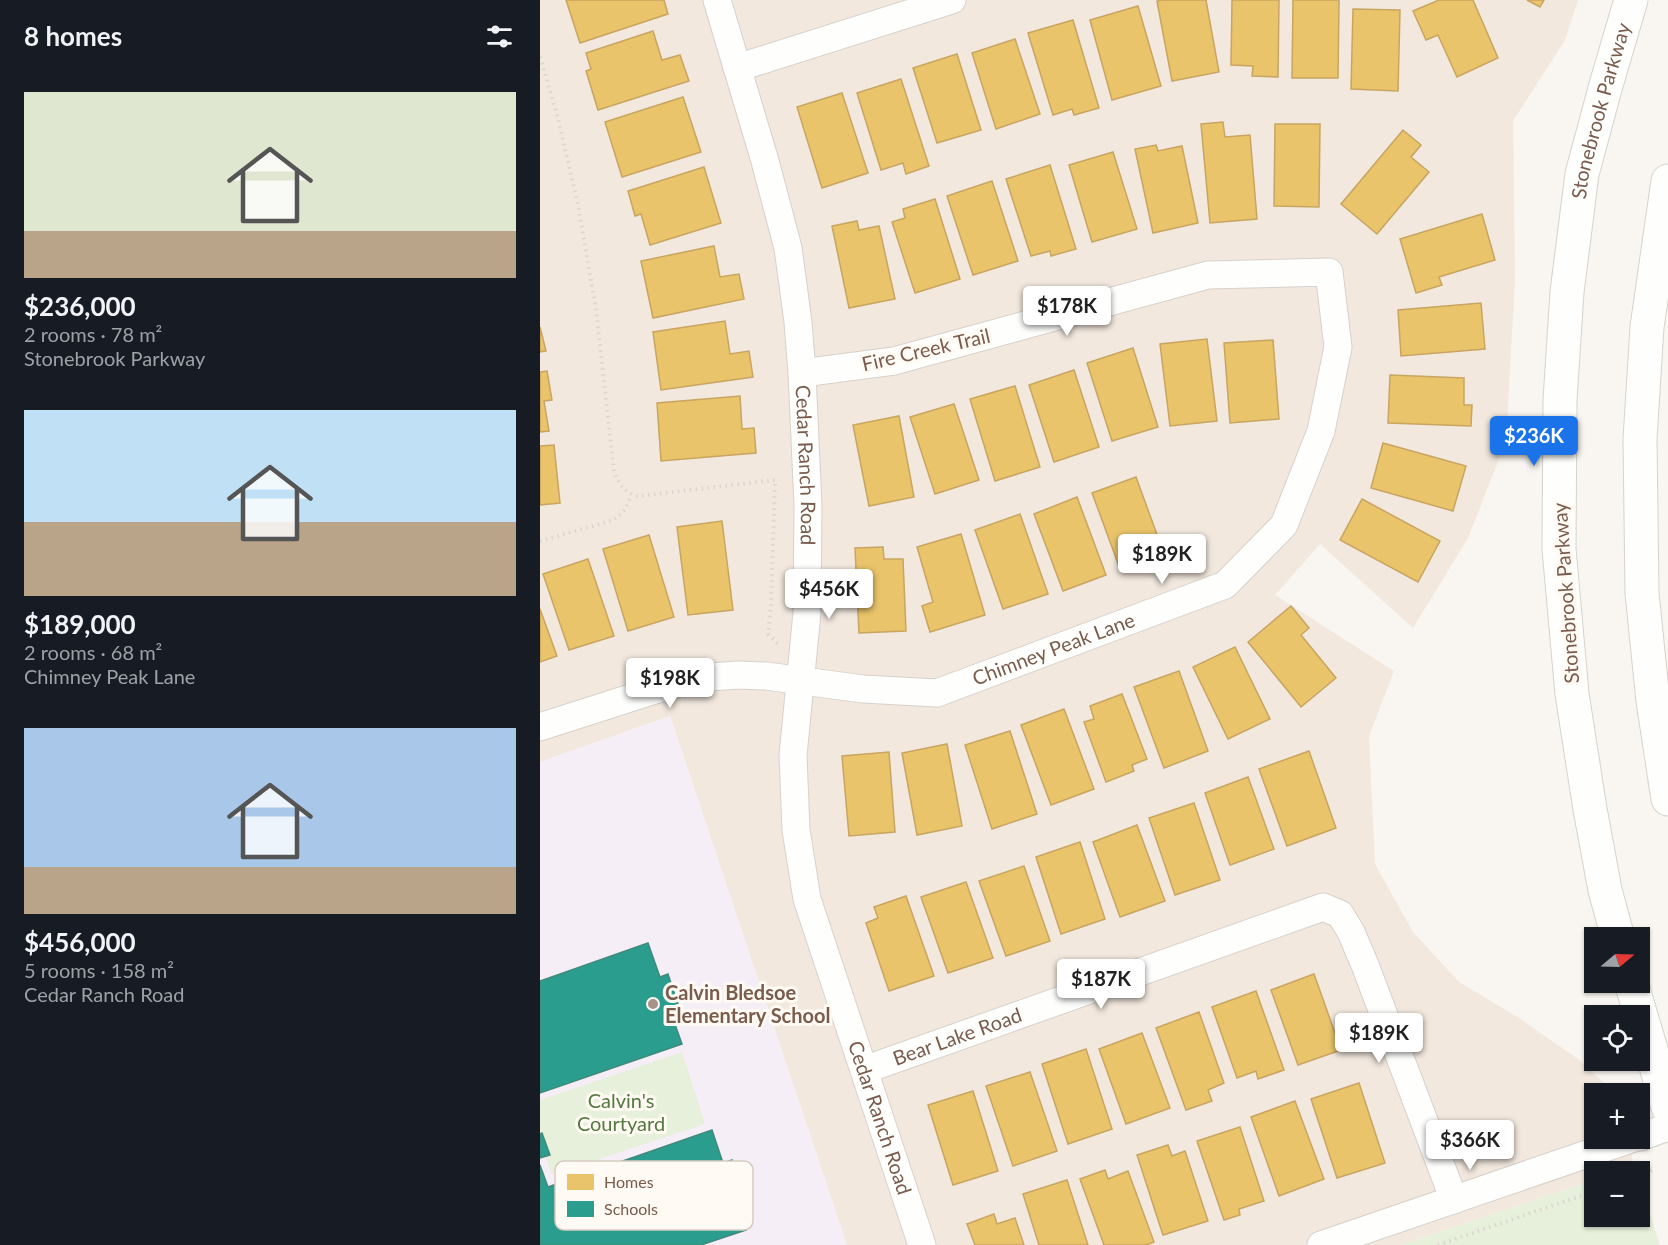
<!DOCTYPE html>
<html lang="en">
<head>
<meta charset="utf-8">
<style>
	body { margin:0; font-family:Lato,sans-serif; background:#20242c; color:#f1f3f6; height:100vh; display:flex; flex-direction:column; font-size:22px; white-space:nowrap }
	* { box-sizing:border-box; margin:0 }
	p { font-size:20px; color:#9ea1a6 }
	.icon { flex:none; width:33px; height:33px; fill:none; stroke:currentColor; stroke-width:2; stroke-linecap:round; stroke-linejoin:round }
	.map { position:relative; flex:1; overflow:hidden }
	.panel { display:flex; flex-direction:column; background:#171b24; width:540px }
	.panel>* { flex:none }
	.needle { width:39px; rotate:71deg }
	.tools { position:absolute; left:1044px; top:927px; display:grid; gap:12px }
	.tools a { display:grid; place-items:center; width:66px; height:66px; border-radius:0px; background:#171b24; box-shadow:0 2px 4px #0004; font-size:30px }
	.price { position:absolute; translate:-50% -51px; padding:0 14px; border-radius:6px; background:#fff; color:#222; font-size:20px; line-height:39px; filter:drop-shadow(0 2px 3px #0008) }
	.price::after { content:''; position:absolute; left:50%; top:36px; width:18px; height:14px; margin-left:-9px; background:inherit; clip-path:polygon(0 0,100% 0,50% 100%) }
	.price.current { background:#1a73e8; color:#fff }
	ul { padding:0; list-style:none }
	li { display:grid; align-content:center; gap:12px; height:318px; padding:0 24px }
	li span { display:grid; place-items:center; height:186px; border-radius:0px; color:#555 }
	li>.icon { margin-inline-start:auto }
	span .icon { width:108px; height:108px; fill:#fffc; stroke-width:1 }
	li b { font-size:26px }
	h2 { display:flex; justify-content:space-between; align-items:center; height:72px; padding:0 24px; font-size:26px }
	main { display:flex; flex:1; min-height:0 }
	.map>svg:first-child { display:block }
</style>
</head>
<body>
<main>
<section class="panel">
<h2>8 homes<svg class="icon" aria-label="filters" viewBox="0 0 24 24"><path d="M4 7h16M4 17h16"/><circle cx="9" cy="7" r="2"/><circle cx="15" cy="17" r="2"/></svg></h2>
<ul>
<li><span style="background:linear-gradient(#dfe7d0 75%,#b9a48a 0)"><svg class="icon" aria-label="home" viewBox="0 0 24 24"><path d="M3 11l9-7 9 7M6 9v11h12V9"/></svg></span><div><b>$236,000</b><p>2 rooms · 78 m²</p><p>Stonebrook Parkway</p></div></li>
<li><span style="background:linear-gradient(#bfe0f5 60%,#b9a48a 0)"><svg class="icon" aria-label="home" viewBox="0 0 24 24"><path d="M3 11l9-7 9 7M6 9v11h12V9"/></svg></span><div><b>$189,000</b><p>2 rooms · 68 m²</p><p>Chimney Peak Lane</p></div></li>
<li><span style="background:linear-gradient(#a9c7e8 75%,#b9a48a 0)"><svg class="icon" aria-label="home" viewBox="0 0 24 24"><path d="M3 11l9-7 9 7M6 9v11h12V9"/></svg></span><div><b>$456,000</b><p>5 rooms · 158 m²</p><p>Cedar Ranch Road</p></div></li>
</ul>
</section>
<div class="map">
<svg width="1128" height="1245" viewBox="0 0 1128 1245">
	<rect width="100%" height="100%" fill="#f9f5f0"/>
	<path fill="#f2e8de" d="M0,0H1038L1025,40L973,121L975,279L966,441L928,538L873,628L780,544L735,595L854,671L829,736L835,864L873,932L919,982L979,1018L1038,1059L1075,1093L1054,1094V1138L1088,1139L1094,1166L1078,1171L1054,1172V1180L861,1245H307L130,716L0,762Z"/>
	<path fill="#f6eef6" d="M130,716L307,1245H0V762Z"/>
	<g fill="#e7f0db">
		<path d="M142,1052L165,1124L12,1175L0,1141V1100Z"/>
		<path d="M1054,1180V1216H1100V1184L1120,1245H861Z"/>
	</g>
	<g fill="#e9c46a" stroke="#c8a561" stroke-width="1.5">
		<path d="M26,0H124L128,14L40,43Z"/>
		<path d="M622,0H666L679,72L632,81L617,1Z"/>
		<path d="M692,0H739L738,77L712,76L713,66L691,65Z"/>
		<path d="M753,0H799L798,78H752Z"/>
		<path d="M899,0H933L958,58L917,77L898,35L886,40L873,11Z"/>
		<path d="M987,0H1004L1000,7Z"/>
		<path d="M598,6L621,86L572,100L550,20Z"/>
		<path d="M813,9L860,10L858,91L811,89Z"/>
		<path d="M533,20L559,108L534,115L532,109L513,115L488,33Z"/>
		<path d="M113,31L122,60L140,55L149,81L58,110L46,71L51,69L46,53Z"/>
		<path d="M475,39L500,114L456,129L432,53Z"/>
		<path d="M417,54L441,130L397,143L373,68Z"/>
		<path d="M361,79L389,166L366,174L363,163L341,170L317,93Z"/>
		<path d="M302,93L328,173L282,188L257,107Z"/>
		<path d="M143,97L161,152L82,177L65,122Z"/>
		<path d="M683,122L685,137L710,135L717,219L670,223L661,124Z"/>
		<path d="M735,124H780L779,207L734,206Z"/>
		<path d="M863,130L881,145L871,157L889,172L837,234L801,204Z"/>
		<path d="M616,145L618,151L642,146L658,223L613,233L595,149Z"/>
		<path d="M573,152L597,229L552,242L529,165Z"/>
		<path d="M510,165L536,249L511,256L510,251L491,256L466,179Z"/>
		<path d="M164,167L181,223L110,245L101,214L95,216L88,191Z"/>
		<path d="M452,181L478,261L433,275L407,196Z"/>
		<path d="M395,199L420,279L375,293L352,222L365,218L363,209Z"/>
		<path d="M942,214L955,260L899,277L902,285L876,293L860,239Z"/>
		<path d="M317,221L319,230L339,226L355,299L309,308L292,226Z"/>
		<path d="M174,246L180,277L199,274L204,299L113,318L101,261Z"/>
		<path d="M941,303L945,349L861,356L858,310Z"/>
		<path d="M185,321L190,354L209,351L213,377L121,390L113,332Z"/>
		<path d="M0,327L6,351L0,352Z"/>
		<path d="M667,339L677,421L630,426L620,344Z"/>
		<path d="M733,340L739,419L690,423L684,343Z"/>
		<path d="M593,348L618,427L572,441L547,363Z"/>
		<path d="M534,370L559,447L514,462L489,385Z"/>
		<path d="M7,371L12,400L4,401L9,431L0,432V372Z"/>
		<path d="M850,375L924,378V405H932L931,426L848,423Z"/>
		<path d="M475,386L500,467L455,481L430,399Z"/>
		<path d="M200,396L202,429L214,428L216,453L121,461L117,403Z"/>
		<path d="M414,404L439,480L395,494L370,417Z"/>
		<path d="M359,416L374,497L329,506L313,425Z"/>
		<path d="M843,443L926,466L913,511L831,488Z"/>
		<path d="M14,445L20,503L0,505V446Z"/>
		<path d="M596,477L623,551L579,566L552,493Z"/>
		<path d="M537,497L566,575L523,591L494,514Z"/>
		<path d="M822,499L900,541L878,582L800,540Z"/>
		<path d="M480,514L508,594L463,609L435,530Z"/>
		<path d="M182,521L193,610L148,615L137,527Z"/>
		<path d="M421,534L445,615L390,632L382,606L393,602L377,547Z"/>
		<path d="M109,535L134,617L88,631L63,549Z"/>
		<path d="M343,547L344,559H363L366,631L319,633L315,548Z"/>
		<path d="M48,559L74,636L29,650L3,574Z"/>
		<path d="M751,606L769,628L761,635L796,678L761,707L708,642Z"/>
		<path d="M0,609L17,656L0,662Z"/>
		<path d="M695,647L730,719L688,739L653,667Z"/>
		<path d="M639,671L668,751L624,768L594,687Z"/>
		<path d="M582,694L607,759L592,765L594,771L566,782L544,722L554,719L550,706Z"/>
		<path d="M524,709L554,789L511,805L481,725Z"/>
		<path d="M470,731L497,814L452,829L425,745Z"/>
		<path d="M407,744L422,826L377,835L362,753Z"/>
		<path d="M769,751L796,828L747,846L719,769Z"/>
		<path d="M349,752L355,832L309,836L302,756Z"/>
		<path d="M708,777L734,849L690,865L665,793Z"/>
		<path d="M654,803L680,880L635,895L609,818Z"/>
		<path d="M597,825L625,901L580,917L553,842Z"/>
		<path d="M540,842L565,919L521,934L496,857Z"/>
		<path d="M484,866L510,941L466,956L439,881Z"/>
		<path d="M426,882L453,958L408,973L381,897Z"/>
		<path d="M366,896L394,976L349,991L326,923L338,918L334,907Z"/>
		<path d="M774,974L801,1050L758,1065L731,990Z"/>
		<path d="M716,991L744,1070L718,1079L716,1071L697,1078L672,1007Z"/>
		<path d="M659,1012L684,1083L668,1090L672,1101L646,1110L616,1028Z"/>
		<path d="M602,1033L630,1108L586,1124L559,1049Z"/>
		<path d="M546,1049L572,1129L528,1144L502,1064Z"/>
		<path d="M490,1072L517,1151L473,1166L446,1086Z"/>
		<path d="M819,1083L845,1163L797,1178L771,1099Z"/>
		<path d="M433,1091L458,1171L413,1185L388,1105Z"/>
		<path d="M755,1101L784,1179L739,1196L711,1117Z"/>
		<path d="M700,1127L724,1201L699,1209L700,1215L684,1220L657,1141Z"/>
		<path d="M628,1145L632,1156L645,1151L668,1221L623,1235L597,1155Z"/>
		<path d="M565,1170L568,1179L588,1171L614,1242L606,1245H564L540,1179Z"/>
		<path d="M527,1180L548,1245H499L483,1194Z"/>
		<path d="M454,1214L457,1224L475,1218L484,1245H435L427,1224Z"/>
	</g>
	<g fill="#2a9d8f" stroke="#428a7b" stroke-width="1.5">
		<path d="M108,943L120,977L128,974L140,1010L131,1013L142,1044L0,1093V981Z"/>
		<path d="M172,1130L183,1163L192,1160L203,1193L194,1196L206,1230L161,1245H0V1165L8,1187Z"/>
		<path d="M2,1133L10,1155L0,1158V1134Z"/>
	</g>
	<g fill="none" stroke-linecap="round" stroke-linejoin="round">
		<g stroke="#d7d1cb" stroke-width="29">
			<g id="minor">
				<path id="s1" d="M177,0L225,161L248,248L258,322L262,373L268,506L267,613L253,755L256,830L267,899L382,1245"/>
				<path d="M197,68L412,0"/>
				<path id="s2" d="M0,727L115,690L142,682L170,677L198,675L226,676L323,689L397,693L685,585L744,525L781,431L798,347L789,272L668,275L354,361L262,373"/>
				<path id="s3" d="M324,1070L783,907L800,914L811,932L825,965L914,1200"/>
				<path d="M1100,1137L1128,1127"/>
				<path d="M781,1245L1094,1138"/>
			</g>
		</g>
		<g stroke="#d9d2cb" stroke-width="35">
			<g id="secondary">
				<path d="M1128,181L1107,327L1100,439L1102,593L1113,701L1128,799"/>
				<path id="s4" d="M1078,938L1065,890L1050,809L1032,694L1019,549L1020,400L1027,292L1042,174L1066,85L1091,0"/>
				<path d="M1091,982L1128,1107"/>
			</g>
		</g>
		<g stroke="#dcd5d0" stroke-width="4" stroke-dasharray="1.5 4.5" stroke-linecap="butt">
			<path d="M0,57L18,118L38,205L56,309L74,472C79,483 85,494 98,496L235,480L231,606L228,634L239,645"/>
			<path d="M0,541L74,520L85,510L91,495"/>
			<path d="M1100,1177L1114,1169"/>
			<path d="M898,1245L1043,1195L1054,1194"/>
		</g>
		<use href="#minor" stroke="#fefefd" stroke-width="27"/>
		<use href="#secondary" stroke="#fefefd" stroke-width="33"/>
	</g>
	<circle fill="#a69286" stroke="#fffaf3" stroke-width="2" cx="113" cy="1004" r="6"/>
	<g text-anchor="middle" stroke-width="6" stroke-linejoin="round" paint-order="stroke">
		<g font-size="20" fill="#7a5c4d" stroke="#fffaf3">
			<text dy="7" stroke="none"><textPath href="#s4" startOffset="836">Stonebrook Parkway</textPath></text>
			<text transform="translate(386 350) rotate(-13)" y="7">Fire Creek Trail</text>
			<text dy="7" stroke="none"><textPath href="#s1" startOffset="476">Cedar Ranch Road</textPath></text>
			<text transform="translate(1026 593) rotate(-94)" y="7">Stonebrook Parkway</text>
			<text dy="7" stroke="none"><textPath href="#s2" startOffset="530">Chimney Peak Lane</textPath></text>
			<text dy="7" stroke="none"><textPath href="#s3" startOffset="99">Bear Lake Road</textPath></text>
			<text dy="7" stroke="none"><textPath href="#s1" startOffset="1142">Cedar Ranch Road</textPath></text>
		</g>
		<g font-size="20" font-weight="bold" fill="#7a5c4d" stroke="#fffaf3" text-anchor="start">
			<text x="125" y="1000">Calvin Bledsoe<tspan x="125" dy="23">Elementary School</tspan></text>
		</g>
		<g font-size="20" fill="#537a41" stroke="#fffaf3">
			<text x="81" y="1108">Calvin's<tspan x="81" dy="23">Courtyard</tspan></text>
		</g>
	</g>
	<rect x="15" y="1161" width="198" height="69" rx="9" fill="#fffaf3" stroke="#d7cbc1" stroke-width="1.5"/>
	<rect x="27" y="1174" width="27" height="16" fill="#e9c46a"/>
	<rect x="27" y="1201" width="27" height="16" fill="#2a9d8f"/>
	<g font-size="16" fill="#7a5c4d">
		<text x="64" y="1188">Homes</text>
		<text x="64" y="1215">Schools</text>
	</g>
</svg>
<div class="tools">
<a><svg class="needle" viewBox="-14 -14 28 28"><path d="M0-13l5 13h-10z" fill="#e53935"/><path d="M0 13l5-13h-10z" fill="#9ea1a6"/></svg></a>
<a><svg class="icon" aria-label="locate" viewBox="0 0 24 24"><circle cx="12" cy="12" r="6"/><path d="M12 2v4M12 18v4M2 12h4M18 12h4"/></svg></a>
<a>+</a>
<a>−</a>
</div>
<b class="price" style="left:527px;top:337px">$178K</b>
<b class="price current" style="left:994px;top:467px">$236K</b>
<b class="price" style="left:622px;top:585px">$189K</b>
<b class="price" style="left:289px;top:620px">$456K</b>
<b class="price" style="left:130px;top:709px">$198K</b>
<b class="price" style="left:561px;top:1010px">$187K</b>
<b class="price" style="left:839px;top:1064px">$189K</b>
<b class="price" style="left:930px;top:1171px">$366K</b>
</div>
</main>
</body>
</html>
